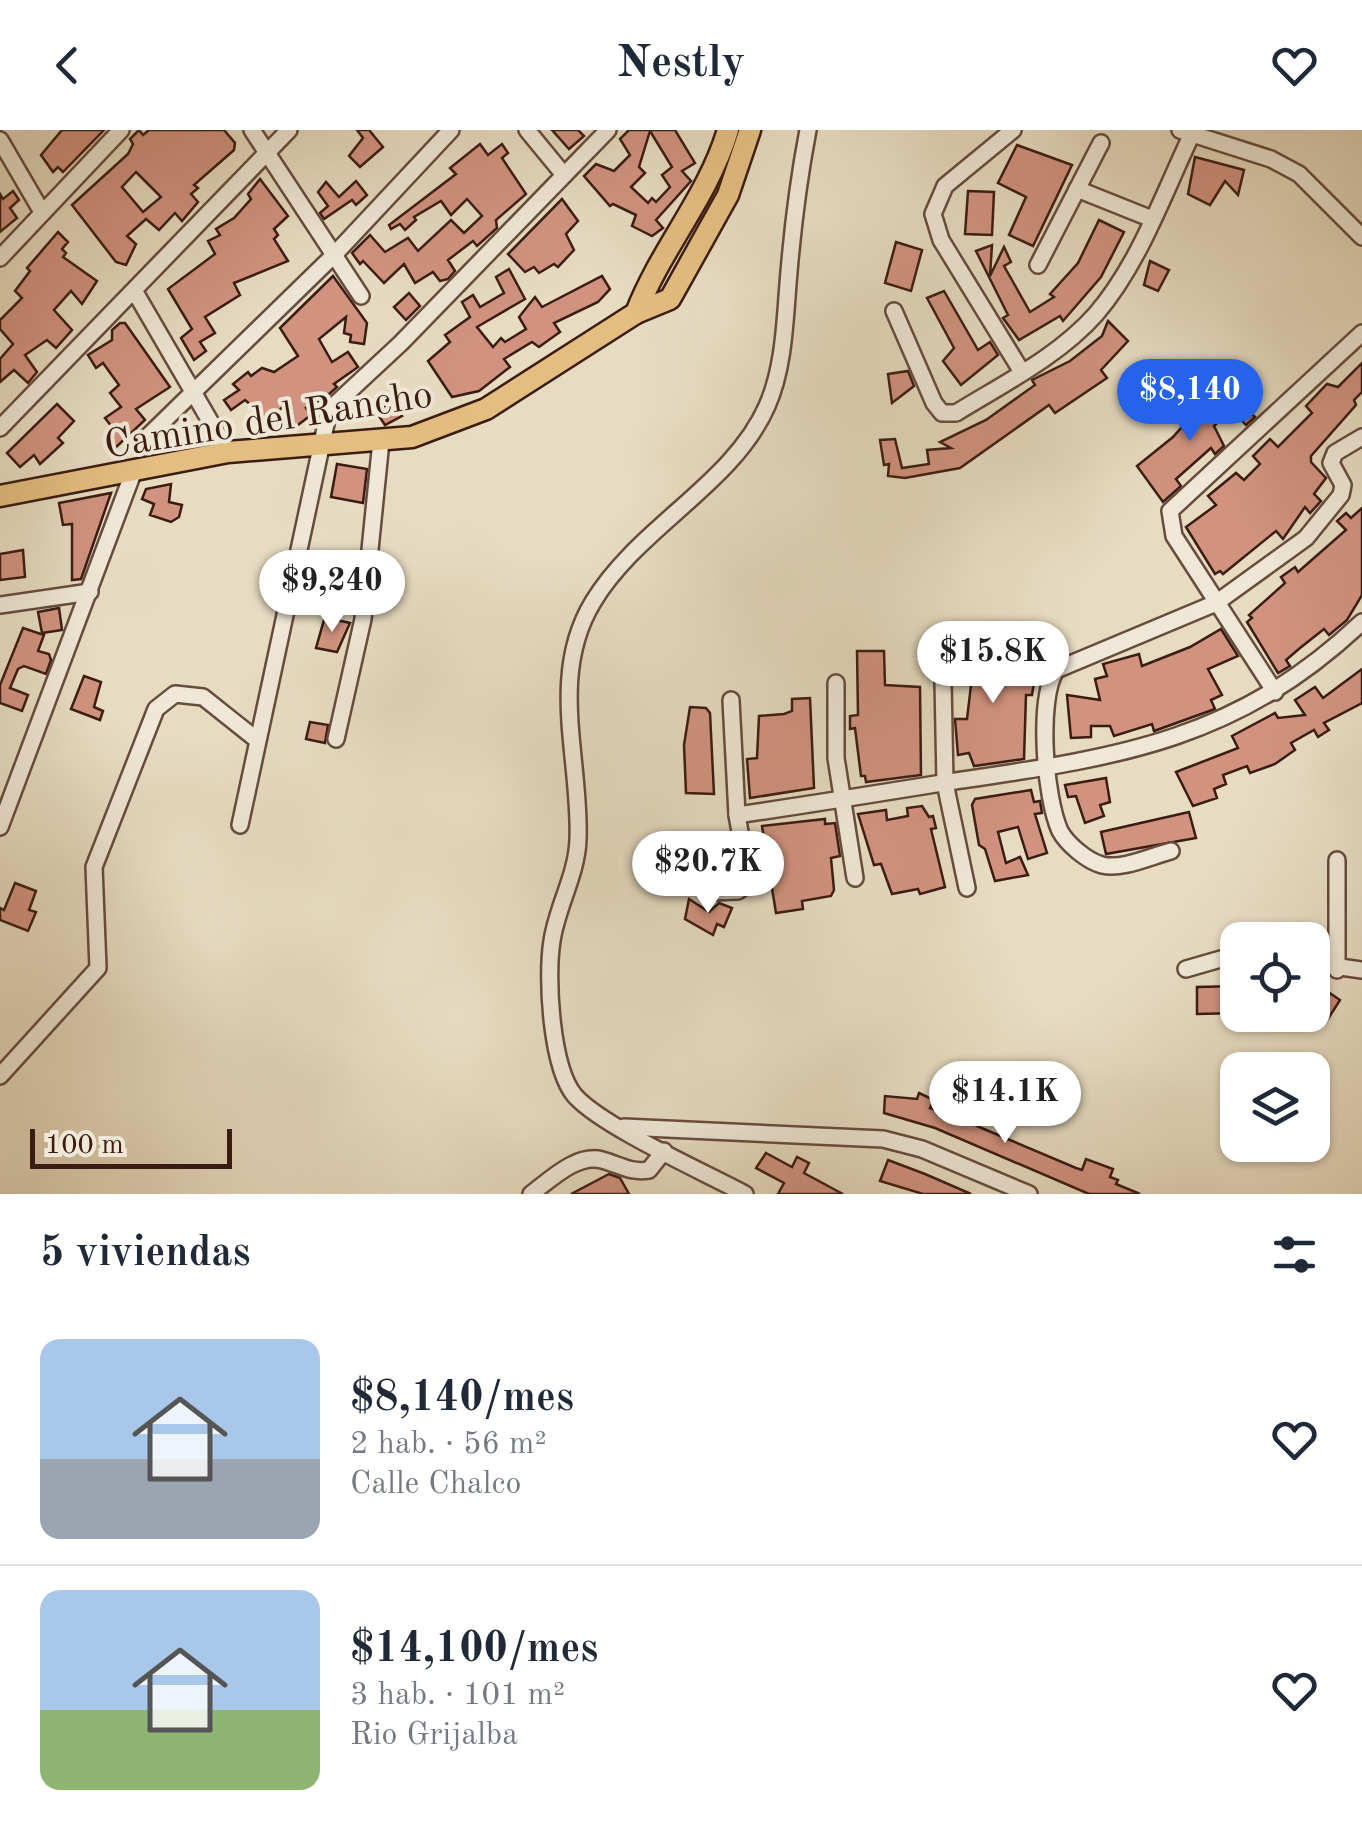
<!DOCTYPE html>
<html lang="es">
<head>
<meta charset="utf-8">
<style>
	body { margin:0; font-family:"Old Standard TT",serif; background:#f2f2f3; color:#1f2937; height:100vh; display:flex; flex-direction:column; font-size:38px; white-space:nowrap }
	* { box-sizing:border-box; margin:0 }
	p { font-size:32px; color:#747a83 }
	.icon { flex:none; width:55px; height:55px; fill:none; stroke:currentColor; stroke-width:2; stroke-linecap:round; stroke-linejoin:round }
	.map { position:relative; height:1064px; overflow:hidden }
	.details { display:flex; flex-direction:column; background:#fff; flex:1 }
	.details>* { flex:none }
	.controls { position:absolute; left:1220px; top:792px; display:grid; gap:20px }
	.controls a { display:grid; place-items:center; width:110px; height:110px; border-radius:20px; background:#fff; box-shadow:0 2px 8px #0004; font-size:50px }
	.scale { position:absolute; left:30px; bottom:25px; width:202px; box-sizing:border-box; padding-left:10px; border:5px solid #3b1c11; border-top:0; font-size:28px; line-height:35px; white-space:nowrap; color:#3b1c11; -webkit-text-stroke:8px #efe8d7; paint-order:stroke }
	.price { position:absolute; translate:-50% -85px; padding:0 22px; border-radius:35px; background:#fff; color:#222; font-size:32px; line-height:65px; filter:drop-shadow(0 2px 5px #0008) }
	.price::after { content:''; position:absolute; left:50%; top:60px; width:30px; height:22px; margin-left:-15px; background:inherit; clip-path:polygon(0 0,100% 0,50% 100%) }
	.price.active { background:#2563eb; color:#fff }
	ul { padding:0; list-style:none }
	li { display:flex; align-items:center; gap:30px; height:250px; padding:0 40px }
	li+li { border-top:2px solid #e0e1e3 }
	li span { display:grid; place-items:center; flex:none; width:280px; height:200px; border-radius:20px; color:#555 }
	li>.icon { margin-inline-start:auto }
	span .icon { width:120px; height:120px; fill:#fffc; stroke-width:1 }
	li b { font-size:42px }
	h2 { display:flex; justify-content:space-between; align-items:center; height:120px; padding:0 40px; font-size:42px }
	header { display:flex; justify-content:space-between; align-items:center; height:130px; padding:0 40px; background:#fff; font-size:45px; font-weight:700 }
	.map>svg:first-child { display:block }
</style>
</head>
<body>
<header><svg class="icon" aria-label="back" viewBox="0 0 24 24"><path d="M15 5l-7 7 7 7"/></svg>Nestly<svg class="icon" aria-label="heart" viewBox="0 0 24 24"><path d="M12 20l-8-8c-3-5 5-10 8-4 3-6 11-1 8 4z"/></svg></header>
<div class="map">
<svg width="1362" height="1064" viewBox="0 0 1362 1064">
	<rect width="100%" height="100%" fill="#e7dcc2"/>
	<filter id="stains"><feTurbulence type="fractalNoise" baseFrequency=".002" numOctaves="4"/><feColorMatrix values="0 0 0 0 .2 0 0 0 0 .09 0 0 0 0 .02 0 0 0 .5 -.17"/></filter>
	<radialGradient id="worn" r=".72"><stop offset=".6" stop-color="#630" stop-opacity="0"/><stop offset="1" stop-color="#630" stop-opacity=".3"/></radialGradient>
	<g fill="#d19380" stroke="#3b1c11" stroke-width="2.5" fill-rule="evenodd">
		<path d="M62,0H104L63,42L58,37L53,42L41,25Z"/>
		<path d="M139,0L143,5L149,0H224L235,13L234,20L194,55L198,58L191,64L198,72L182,91L175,83L159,100L146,89L127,106L136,114L126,135L116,132L72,75L128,24L133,14L130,9ZM136,42L161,67L143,82L122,57Z"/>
		<path d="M357,0H369L383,17L360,37L349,26L363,8Z"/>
		<path d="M552,0H578L584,6L569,19Z"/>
		<path d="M629,0H675L695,33L682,41L691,51L656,90L663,98L652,106L632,96L636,85L613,74L610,76L584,46L596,34L614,41L630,25L620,9ZM650,1L672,37L662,45L670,57L656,72L652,68L648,73L631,57L645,43L639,37Z"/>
		<path d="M480,14L488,25L502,14L508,23L502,28L526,64L496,90L497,98L477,116L473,111L448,130L455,141L448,149L440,151L433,142L415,153L404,134L384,153L363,131L360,134L352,123L370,105L385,122L408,108L418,121L451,90L464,103L482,86L467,69L451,85L441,71L414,87L416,90L405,100L400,94L391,99L389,95L456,44L450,38Z"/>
		<path d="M1017,15L1072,35L1033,116L1009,105L1026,67L998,53Z"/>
		<path d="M1195,27L1244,40L1238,65L1225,51L1210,75L1188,64Z"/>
		<path d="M260,49L288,86L274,99L278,105L274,109L288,131L234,153L240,165L205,187L215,203L200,212L206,221L194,230L181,208L192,199L168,159L215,124L208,111L220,105L216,99L234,88L251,69L248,64Z"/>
		<path d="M356,51L367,65L356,75L352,70L324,89L320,83L328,76L318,62L326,52L339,67Z"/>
		<path d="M13,61L19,70L10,78L17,88L0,102V64L3,69Z"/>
		<path d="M968,61L994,62L992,105L965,104Z"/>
		<path d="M562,69L578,91L566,104L574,120L558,137L554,134L539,143L534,137L525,142L508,124Z"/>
		<path d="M1099,90L1124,102L1101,147L1063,191L1060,186L1019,210L1003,188L1008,185L976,121L992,115L990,146L1004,117L1011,132L1004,136L1030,182L1054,167L1050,164L1078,133Z"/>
		<path d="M58,102L68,112L62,119L66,123L63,127L97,151L82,174L71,161L54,180L72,200L56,218L47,210L25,225L37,242L28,253L14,240L0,252V229L13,214L0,199V190L22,168L15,161L30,141L27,138Z"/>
		<path d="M896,112L922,120L911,161L885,153Z"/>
		<path d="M1150,131L1169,140L1158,161L1144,155Z"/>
		<path d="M509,139L525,169L477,197L493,217L501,208L505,212L526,199L519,187L535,167L542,177L602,146L610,159L598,172L554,193L560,202L539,217L532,212L504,229L510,237L479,261L452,267L428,231L450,212L445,205L470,187L462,172L473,165L480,177L504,163L496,147Z"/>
		<path d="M333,146L367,193L364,214L350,212L351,205L344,203L346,187L319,209L332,232L348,222L358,237L334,254L337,257L327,266L306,278L311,285L294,298L284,275L270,291L245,270L231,280L224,270L239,260L233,254L248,242L251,246L262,238L274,242L298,226L280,198Z"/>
		<path d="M944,161L978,220L990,212L998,225L961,255L943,231L954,218L927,168Z"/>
		<path d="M409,163L420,176L406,190L394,177Z"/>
		<path d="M1108,191L1128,211L1101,240L1107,248L1055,283L1049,275L960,338L905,348L888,346L889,334L884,335L880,310L895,309L902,338L929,334L927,320L951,318L940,312L986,290L1035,255L1032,250L1070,231L1102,206Z"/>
		<path d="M120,193H125L170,257L136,279L145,290L114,319L106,311L115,301L105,288L121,277L110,263L119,255L103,233L96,238L88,225L112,210V200Z"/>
		<path d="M1362,233V262L1354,270L1356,275L1311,326V332L1326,348L1314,364L1321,371L1310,383L1305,377L1283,409L1276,401L1223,444L1220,441L1215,444L1186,397L1216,375L1208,366L1236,343L1244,350L1260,334L1253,326L1270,309L1278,317L1312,283L1306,276L1327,254L1338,257Z"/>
		<path d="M908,241L914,256L892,273L888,244Z"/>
		<path d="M1227,259L1255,287L1246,295L1231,279L1214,296L1224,316L1215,324L1211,318L1176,349L1181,356L1163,372L1137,336L1173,307L1204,272L1207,275Z"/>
		<path d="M414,264L419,276L400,283L402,286L385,295L375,280Z"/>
		<path d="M57,274L74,291L58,308L63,313L40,334L34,325L20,337L7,323Z"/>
		<path d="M337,334L367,339L363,373L331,367Z"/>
		<path d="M171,354L169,372L182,375L179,387L171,392L150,385L154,374L142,369L146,359Z"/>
		<path d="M111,363L81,449L72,450V394L63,395L59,373Z"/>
		<path d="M1362,378V465L1347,490L1329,505L1324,499L1300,518L1286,530L1290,536L1278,543L1247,492L1252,488L1249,485L1285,453L1281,447L1295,437L1298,442L1346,400L1337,391L1346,383L1351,388Z"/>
		<path d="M23,420L25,447L0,450V424Z"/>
		<path d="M316,425L347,431L342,451L312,445Z"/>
		<path d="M59,478L62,500L42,503L38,482Z"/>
		<path d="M332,489L350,493L337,522L316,518L324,490Z"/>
		<path d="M23,498L44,505L38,521L49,524L51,530L46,544L24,536L18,539L10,558L28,565L22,581L0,573V555Z"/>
		<path d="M975,498L999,512L982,539V552L1005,551L1006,538L1030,536L1043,542L1039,553L1034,552L1032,565H1026L1024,629L974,636L969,623L958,625L955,589H967L972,547L953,535Z"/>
		<path d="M1221,499L1238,526L1208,539L1222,565L1211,570L1215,579L1154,601L1152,594L1114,606L1110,596H1091V607L1071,608L1067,565L1100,570L1095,549L1107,546L1103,534L1139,524L1142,536L1190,517Z"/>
		<path d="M857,521H884L885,555L920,557L921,645L866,652L865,646H861L855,598L850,599V586L858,585Z"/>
		<path d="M1362,539V573L1324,593L1329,600L1318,607L1314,600L1291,613L1295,620L1275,634L1250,643L1247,636L1223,645L1226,654L1214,659L1217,668L1193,676L1176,642L1238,618L1232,606L1275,583L1278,588L1305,585L1295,570L1315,557L1323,568Z"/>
		<path d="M84,546L101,552L94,577L103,581L100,590L71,579Z"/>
		<path d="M810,568L814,658L750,668L747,629L757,628L759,586L784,584L792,581V569Z"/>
		<path d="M690,577L706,578L710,583L714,664L686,663L684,615Z"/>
		<path d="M310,592L328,595L325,613L306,609Z"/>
		<path d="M1106,648L1110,672L1100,675L1104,686L1085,693L1076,666L1068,667L1065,655Z"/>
		<path d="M1031,660L1034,672L1040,671L1042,683L1035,684L1047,723L1028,729L1018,697L998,702L1006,733L1020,727L1028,745L995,751L985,719L979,715L972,675L975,669Z"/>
		<path d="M922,676L929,687L933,686L936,698L931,699L945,757L920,764L918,759L892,764L881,734L874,735L858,684L886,680L887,690L908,686L907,678Z"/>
		<path d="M1189,682L1196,708L1106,724L1101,702Z"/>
		<path d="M825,689V694L835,693L840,726L831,728L834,760L831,766L802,771L803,779L776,783L762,696Z"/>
		<path d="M15,753L36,761L29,780L36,782L28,801L0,790V778L4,780Z"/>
		<path d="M689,769L709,782L719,773L732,778L724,797L717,794L713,805L685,789Z"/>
		<path d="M1312,851L1340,870L1326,892L1312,884Z"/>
		<path d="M1238,856V883L1197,884V857Z"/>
		<path d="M919,963L934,970L930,978L949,985L952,979L979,991L977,996L1076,1038L1082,1040L1086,1029L1113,1039L1110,1047L1118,1050L1116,1054L1140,1064H1089L935,998L884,983L885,966L917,969Z"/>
		<path d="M766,1023L792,1037L797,1027L809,1033L804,1043L843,1064H778L784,1053L756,1038Z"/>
		<path d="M888,1030L925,1044L971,1064H923L880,1051Z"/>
		<path d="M609,1044L620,1048L629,1064H571Z"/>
	</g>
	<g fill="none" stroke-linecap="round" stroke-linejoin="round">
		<g stroke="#664c3d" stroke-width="20">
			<g id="minor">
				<path d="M252,0L361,166"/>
				<path d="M527,0L564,45"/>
				<path d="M1013,0L945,56L933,84L941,110L1022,242"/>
				<path d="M1180,0L1271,29L1299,44L1362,107"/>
				<path d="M0,10L42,82"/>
				<path d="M1077,59L1152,89"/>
				<path d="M0,128L121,0"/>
				<path d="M1038,135L1101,13"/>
				<path d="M135,162L228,322"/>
				<path d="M894,181L934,273L942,283H956C1003,254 1059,226 1096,184C1139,134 1163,65 1191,6"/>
				<path d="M0,298L289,0"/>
				<path d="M138,316L334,125L451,0"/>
				<path d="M0,475L90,462"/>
				<path d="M943,551L945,653L967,758"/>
				<path d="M836,553V628L855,748"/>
				<path d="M1275,562L1174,406L1170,381L1362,203"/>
				<path d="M336,609L363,489L381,311"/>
				<path d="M737,685C806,675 874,664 942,653C1110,628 1232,615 1362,492"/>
				<path d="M240,695L329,280L401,213L608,0"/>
				<path d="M0,697L133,343"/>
				<path d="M1171,721C1151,726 1123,740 1102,735C1087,731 1067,714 1060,701C1045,668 1037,570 1056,540L1216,473L1306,408L1341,365L1343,355L1331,333L1335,323L1362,307"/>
				<path d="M1337,730V840"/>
				<path d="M711,762L738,761L749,753L737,685L731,570"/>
				<path d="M1312,833L1362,840"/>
				<path d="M1186,839L1238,824"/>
				<path d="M0,946L98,838L94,737L156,579L175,564L203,567L257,610"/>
				<path d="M624,997L883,1009L922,1019L1029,1064"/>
				<path d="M531,1064C550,1050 577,1023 602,1030C620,1035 630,1043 649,1040L664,1021"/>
				<path d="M745,1064C704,1042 603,997 575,966C551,938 546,847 552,811C557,776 577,745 578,709C581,630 548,546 593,472C638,397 733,354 767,276C785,236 785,185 789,142C793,94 799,47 808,0"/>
			</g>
		</g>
		<g stroke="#3b1c11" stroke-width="25">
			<g id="major">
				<path d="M636,183C661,118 708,67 728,0"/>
				<path d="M0,366L228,322L412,307L486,279L636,183L670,169L728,65L750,0"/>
			</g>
		</g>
		<use href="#minor" stroke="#efe8d7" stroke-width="15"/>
		<use href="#major" stroke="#e4be81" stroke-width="20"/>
	</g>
	<g text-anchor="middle" stroke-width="8" stroke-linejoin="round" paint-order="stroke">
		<g font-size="40" fill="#3b1c11" stroke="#efe8d7">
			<text transform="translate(268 288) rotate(-9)" y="14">Camino del Rancho</text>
		</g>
	</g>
	<rect width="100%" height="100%" filter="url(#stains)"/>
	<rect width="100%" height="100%" fill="url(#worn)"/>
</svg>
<div class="controls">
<a><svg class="icon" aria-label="locate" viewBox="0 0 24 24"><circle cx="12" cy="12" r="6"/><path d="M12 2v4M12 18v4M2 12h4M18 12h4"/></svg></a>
<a><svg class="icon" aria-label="layers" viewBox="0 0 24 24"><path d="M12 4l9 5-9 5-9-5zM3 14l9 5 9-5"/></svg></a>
</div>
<div class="scale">100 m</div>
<b class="price active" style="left:1190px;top:314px">$8,140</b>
<b class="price" style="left:332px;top:505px">$9,240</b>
<b class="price" style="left:993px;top:576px">$15.8K</b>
<b class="price" style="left:708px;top:786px">$20.7K</b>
<b class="price" style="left:1005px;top:1016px">$14.1K</b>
</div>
<section class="details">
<h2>5 viviendas<svg class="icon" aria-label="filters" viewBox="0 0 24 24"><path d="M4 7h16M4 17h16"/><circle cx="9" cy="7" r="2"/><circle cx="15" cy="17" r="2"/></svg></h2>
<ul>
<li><span style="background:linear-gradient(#a9c7e8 60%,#9aa5b1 0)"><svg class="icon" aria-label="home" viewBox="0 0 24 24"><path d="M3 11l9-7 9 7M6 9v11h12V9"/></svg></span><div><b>$8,140/mes</b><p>2 hab. · 56 m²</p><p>Calle Chalco</p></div><svg class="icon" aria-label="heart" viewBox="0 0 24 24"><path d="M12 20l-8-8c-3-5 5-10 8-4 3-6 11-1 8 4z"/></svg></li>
<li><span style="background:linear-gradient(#a9c7e8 60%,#8fb573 0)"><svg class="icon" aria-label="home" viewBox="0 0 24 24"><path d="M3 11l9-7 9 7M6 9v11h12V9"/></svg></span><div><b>$14,100/mes</b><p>3 hab. · 101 m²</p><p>Rio Grijalba</p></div><svg class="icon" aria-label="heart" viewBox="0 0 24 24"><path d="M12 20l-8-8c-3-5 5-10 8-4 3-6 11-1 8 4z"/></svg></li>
</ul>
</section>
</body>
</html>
